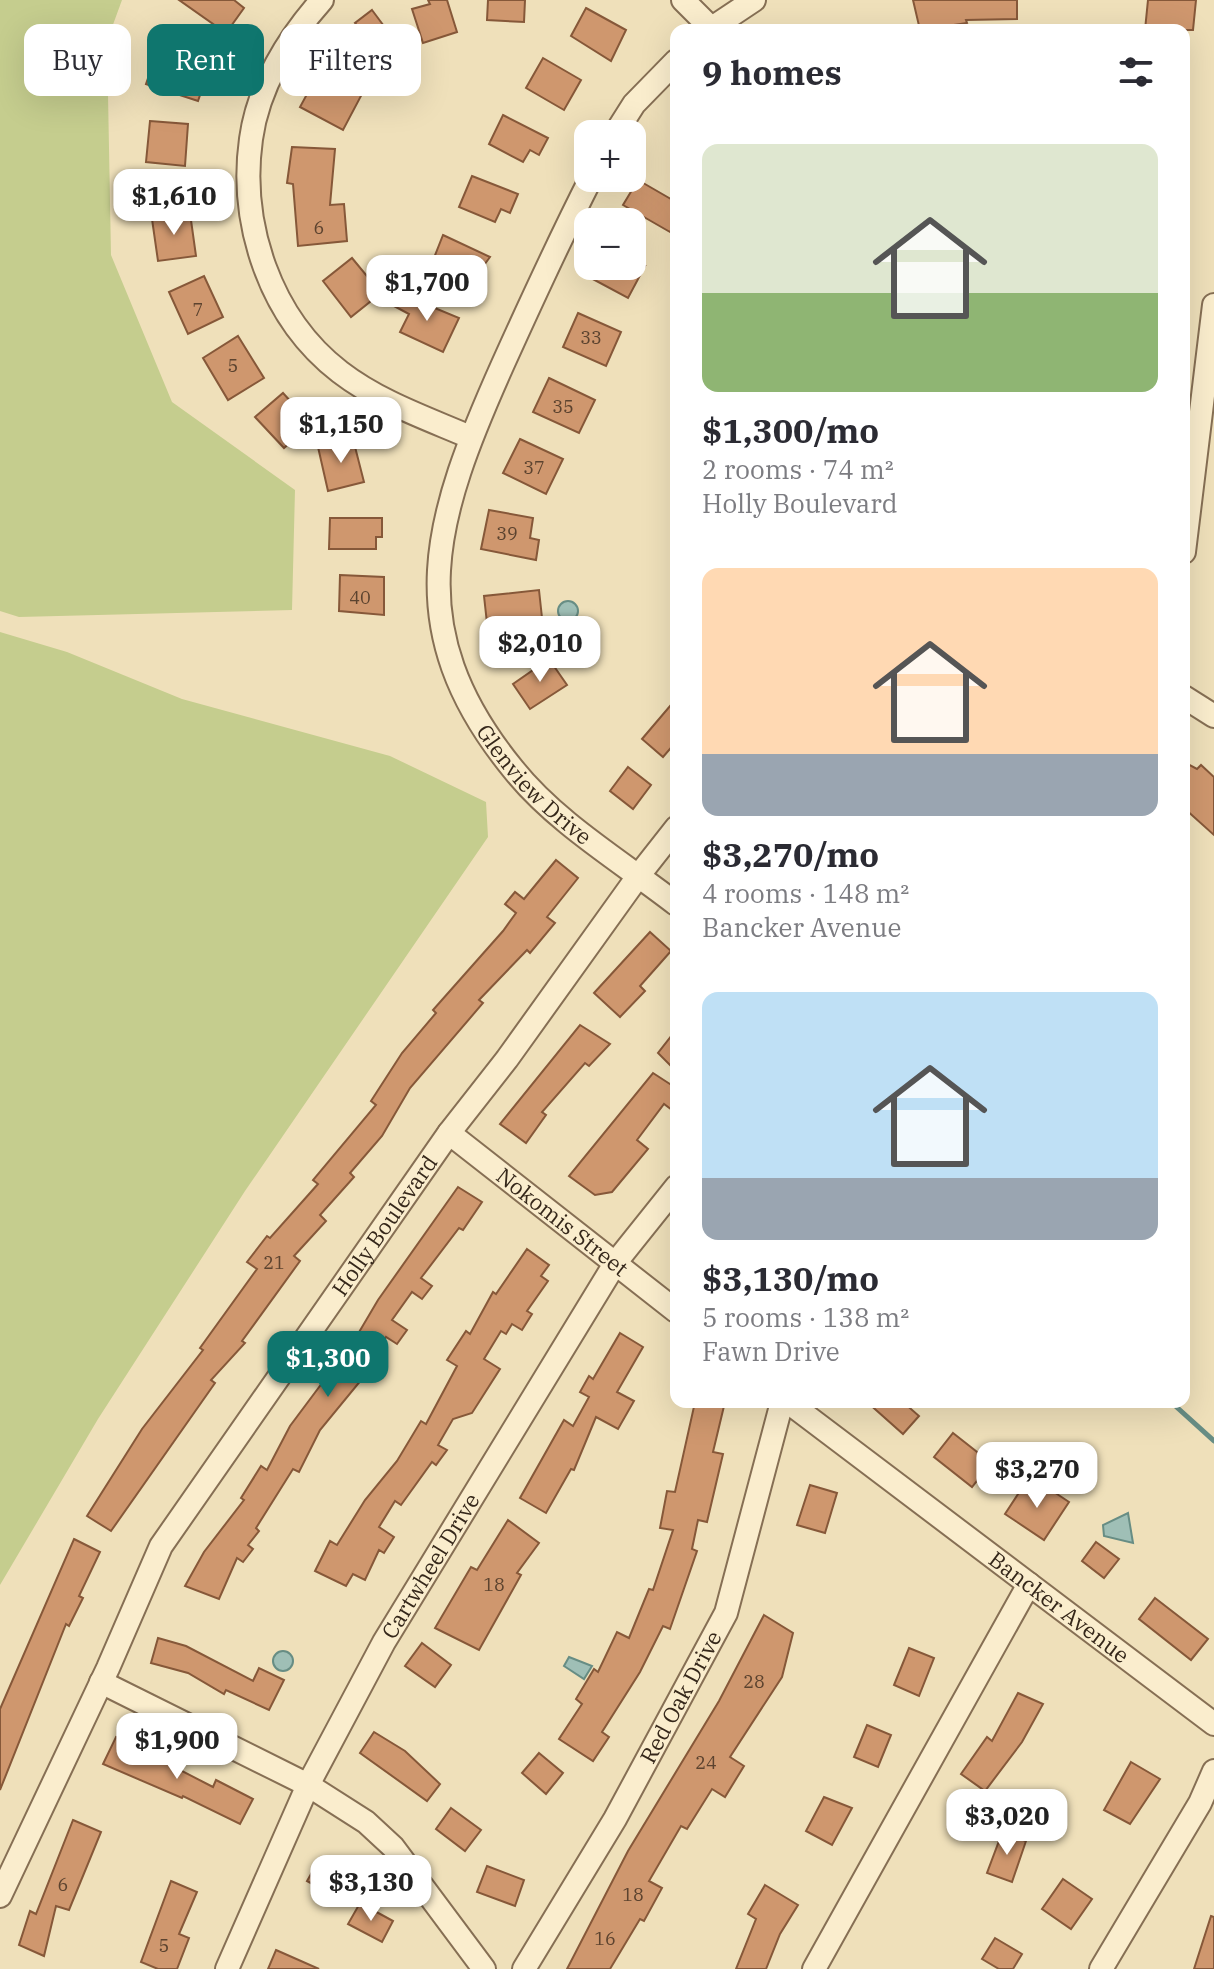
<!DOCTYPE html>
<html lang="en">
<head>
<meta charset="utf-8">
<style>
	body { margin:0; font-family:"IBM Plex Serif",serif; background:#f7f7f7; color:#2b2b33; height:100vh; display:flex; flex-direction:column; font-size:30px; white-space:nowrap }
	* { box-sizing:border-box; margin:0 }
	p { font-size:26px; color:#7c7c81 }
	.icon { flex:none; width:44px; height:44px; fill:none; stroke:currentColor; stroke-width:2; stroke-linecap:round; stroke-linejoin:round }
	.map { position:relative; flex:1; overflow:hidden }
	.panel { position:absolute; left:670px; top:24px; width:520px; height:1384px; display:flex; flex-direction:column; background:#fff; border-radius:16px; box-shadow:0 8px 32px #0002 }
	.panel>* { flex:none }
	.banner { position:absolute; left:24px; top:24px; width:526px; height:72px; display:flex; gap:16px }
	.tools { position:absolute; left:574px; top:120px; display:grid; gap:16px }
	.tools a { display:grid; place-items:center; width:72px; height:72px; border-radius:16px; background:#fff; box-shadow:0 8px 32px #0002; font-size:40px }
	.price { position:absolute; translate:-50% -68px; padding:0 18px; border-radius:16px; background:#fff; color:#222; font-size:26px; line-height:52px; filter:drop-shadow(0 2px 4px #0008) }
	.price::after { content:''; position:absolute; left:50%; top:48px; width:24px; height:18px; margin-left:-12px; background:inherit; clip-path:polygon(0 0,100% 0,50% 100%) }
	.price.selected { background:#0f766e; color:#fff }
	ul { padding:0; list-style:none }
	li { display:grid; align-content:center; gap:16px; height:424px; padding:0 32px }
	li span { display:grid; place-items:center; height:248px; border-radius:16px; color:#555 }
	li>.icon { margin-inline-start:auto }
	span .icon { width:144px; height:144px; fill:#fffc; stroke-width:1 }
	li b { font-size:34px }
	h2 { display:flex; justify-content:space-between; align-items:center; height:96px; padding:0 32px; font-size:34px }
	.chip { padding:0 28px; border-radius:16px; background:#fff; box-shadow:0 8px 32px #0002; font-size:28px; line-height:72px }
	.chip.selected { background:#0f766e; color:#fff }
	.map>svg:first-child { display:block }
</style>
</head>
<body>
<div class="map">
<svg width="1214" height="1969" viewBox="0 0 1214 1969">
	<rect width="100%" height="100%" fill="#efe0ba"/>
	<g fill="#c5cd8e">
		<path d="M0,0H122L107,41L111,255L172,402L295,490L292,610L19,617L0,611Z"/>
		<path d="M0,632L67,652L182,699L390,756L486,802L488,837L245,1191L98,1419L0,1585Z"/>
	</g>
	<g fill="#9fbfb6" stroke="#678d84" stroke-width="2">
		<circle cx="568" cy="611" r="10"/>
		<path d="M1128,1513L1133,1543L1104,1536L1103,1525Z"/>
		<circle cx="283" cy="1661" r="10"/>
		<path d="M569,1657L592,1666L584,1679L564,1666Z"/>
	</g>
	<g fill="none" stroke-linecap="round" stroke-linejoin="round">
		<path stroke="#678d84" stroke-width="5" d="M1171,1402L1214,1441"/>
	</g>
	<g fill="#cf976e" stroke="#865839" stroke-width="2">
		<path d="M179,0H234L244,8L226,33Z"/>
		<path d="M428,0H447L457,32L423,43L412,9L430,4Z"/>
		<path d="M488,0H525L524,22L487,20Z"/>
		<path d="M913,0H1017V19L966,20L967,23L920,30Z"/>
		<path d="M1148,0H1196L1193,30H1145Z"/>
		<path d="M586,8L626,30L611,61L571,36Z"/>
		<path d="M372,10L401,49L370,73L346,42L361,30L355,23Z"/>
		<path d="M160,43L212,60L198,101L146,84Z"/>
		<path d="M543,58L581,80L564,110L526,88Z"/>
		<path d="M319,72L362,94L343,130L300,107Z"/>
		<path d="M503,115L548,138L539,155L530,150L523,162L489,144Z"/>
		<path d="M150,121L188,124L185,166L146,162Z"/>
		<path d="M292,147L335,149L330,205L344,204L347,241L298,246L293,184L287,183Z"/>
		<path d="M472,176L518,194L510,213L501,209L495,222L459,207Z"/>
		<path d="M638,180L676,202V222L670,232L623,205Z"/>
		<path d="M190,213L196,256L158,261L152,219Z"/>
		<path d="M443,235L490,257L468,287L430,268Z"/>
		<path d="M352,258L381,293L351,317L323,281Z"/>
		<path d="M595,266H645L628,298L589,277Z"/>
		<path d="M204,276L223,317L188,334L169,292Z"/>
		<path d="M401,294L459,318L443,352L400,332L409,314L394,306Z"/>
		<path d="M578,313L621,332L606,366L563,347Z"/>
		<path d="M238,336L264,378L228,400L203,358Z"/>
		<path d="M549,378L595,400L579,433L533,412Z"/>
		<path d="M283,393L311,424L284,448L255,417Z"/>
		<path d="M353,439L364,482L328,491L318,447Z"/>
		<path d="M520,439L563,459L546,494L503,473Z"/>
		<path d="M489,510L533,518L530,538L539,540L536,560L481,549Z"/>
		<path d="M330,518H382V537H376V549H329Z"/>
		<path d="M340,575L384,577V615L339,611Z"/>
		<path d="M539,590L543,627L501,632L500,621L487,623L484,596Z"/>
		<path d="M549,659L567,685L530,709L513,684Z"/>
		<path d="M676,699V742L663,757L642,739Z"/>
		<path d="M1184,762L1197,769L1201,765L1214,777V835L1184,808Z"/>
		<path d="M628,767L651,785L633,809L610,791Z"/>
		<path d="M556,860L578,878L547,917L555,923L530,953L527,950L479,1000L483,1003L410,1088L382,1136L350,1173L354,1177L320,1215L326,1221L294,1256L300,1261L242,1341L245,1343L211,1380L215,1383L111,1531L87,1516L142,1429L203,1350L200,1348L257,1269L247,1262L267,1236L270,1238L318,1184L313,1180L376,1105L371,1101L402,1053L436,1013L433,1010L503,931L516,913L505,904L515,892L524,899Z"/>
		<path d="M650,932L671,951L640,986L645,991L620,1017L594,993Z"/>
		<path d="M580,1025L610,1044L589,1066L585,1063L542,1112L546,1115L526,1143L500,1124Z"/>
		<path d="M676,1030V1071L658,1053Z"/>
		<path d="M653,1073L676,1088V1113L664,1104L637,1140L648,1149L612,1192L595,1195L569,1176Z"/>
		<path d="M458,1187L482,1202L463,1230L459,1228L421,1278L432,1286L422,1299L412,1292L392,1320L407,1330L397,1344L386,1337L368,1365L371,1368L320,1430L299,1472L293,1469L256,1528L259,1531L248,1545L253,1549L243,1562L237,1558L219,1599L185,1586L204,1552L244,1500L241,1498L261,1466L267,1470L290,1426L355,1339L378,1300Z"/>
		<path d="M527,1249L549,1265L541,1276L548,1281L527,1311L532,1314L522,1330L512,1324L506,1334L501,1331L484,1359L500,1369L472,1413L453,1419L438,1445L447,1450L436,1465L432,1462L401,1505L395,1501L379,1527L394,1537L384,1553L379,1550L365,1580L353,1574L346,1586L315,1571L330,1541L337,1545L365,1500L397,1461L421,1421L426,1424L457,1366L447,1360L466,1331L470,1334L493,1292L496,1294Z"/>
		<path d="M620,1333L643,1347L617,1392L634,1401L618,1429L596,1417L574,1470L571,1469L546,1513L520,1498L564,1420L573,1426L589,1397L580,1392L589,1376L593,1379Z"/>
		<path d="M695,1402L724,1406L713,1452L723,1454L707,1522L698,1520L692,1549L697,1551L670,1629L663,1626L640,1672L602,1732L609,1737L593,1761L559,1739L582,1704L576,1699L594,1669L598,1672L617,1632L629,1638L649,1589L653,1590L673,1530L660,1528L667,1491L675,1492Z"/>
		<path d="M867,1402H903L919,1416L903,1434Z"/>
		<path d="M953,1433L991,1463L972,1487L934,1457Z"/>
		<path d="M1042,1484L1069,1502L1044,1540L1005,1514L1024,1485L1036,1494Z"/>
		<path d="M810,1485L837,1493L825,1533L797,1525Z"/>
		<path d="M508,1520L539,1543L517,1573L521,1575L479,1650L435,1628L471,1567L477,1570Z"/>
		<path d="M74,1539L100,1552L79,1596L83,1598L69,1626L66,1624L0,1790V1709Z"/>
		<path d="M1096,1542L1119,1559L1104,1578L1082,1561Z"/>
		<path d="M1155,1598L1208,1639L1191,1660L1139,1619Z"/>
		<path d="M764,1615L793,1633L782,1677L730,1757L744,1766L725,1797L712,1789L687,1829L681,1826L649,1881L662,1888L644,1921L640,1919L610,1969H567L628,1851L719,1701Z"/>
		<path d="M158,1638L186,1646L253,1681L259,1668L284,1680L269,1710L226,1690L224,1694L188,1673L151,1663Z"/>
		<path d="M422,1643L451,1665L435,1687L405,1666Z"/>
		<path d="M909,1648L934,1658L919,1696L894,1685Z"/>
		<path d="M1018,1693L1043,1704L1022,1742L985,1791L961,1774L987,1737L992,1741Z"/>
		<path d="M867,1725L891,1735L878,1767L854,1757Z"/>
		<path d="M374,1732L405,1751L440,1784L427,1801L360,1753Z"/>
		<path d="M116,1737L213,1787L216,1780L253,1799L240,1824L183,1796L182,1798L103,1764Z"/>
		<path d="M539,1753L563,1773L546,1794L522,1773Z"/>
		<path d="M1131,1762L1160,1779L1130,1824L1104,1810Z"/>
		<path d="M824,1797L852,1808L832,1845L806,1831Z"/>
		<path d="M451,1808L481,1830L465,1851L436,1829Z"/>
		<path d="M73,1820L101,1832L69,1910L56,1906L44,1956L19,1945L30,1911L36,1914Z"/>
		<path d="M1002,1833L1026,1841L1012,1882L987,1873Z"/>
		<path d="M320,1858L353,1875L340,1899L307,1881Z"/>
		<path d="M487,1866L524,1880L515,1906L477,1892Z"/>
		<path d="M1063,1879L1092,1899L1071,1929L1042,1909Z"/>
		<path d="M171,1881L197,1892L179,1934L189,1938L177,1969H158L141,1962Z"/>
		<path d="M765,1885L798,1905L780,1934L766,1969H736L756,1919L748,1914Z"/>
		<path d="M360,1903L393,1921L382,1942L348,1924Z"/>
		<path d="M1211,1916L1214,1917V1969H1194Z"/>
		<path d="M995,1938L1022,1954L1013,1969H999L982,1959Z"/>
		<path d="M276,1950L319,1969H268Z"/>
	</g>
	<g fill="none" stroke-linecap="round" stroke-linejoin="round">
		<g stroke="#866f54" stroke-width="26">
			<g id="minor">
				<path d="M322,0C288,38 258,87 251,139C239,224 270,318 340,372C379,402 426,418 470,437"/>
				<path d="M683,0L713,30"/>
				<path d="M709,30L754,0"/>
				<path d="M615,134L634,104L676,61"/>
				<path id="s1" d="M591,178C560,239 531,302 503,364C435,516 397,627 513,769C556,823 622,862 676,904"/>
				<path d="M1184,552L1214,305"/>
				<path d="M1184,697L1214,716"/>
				<path id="s2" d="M449,1133L676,1311"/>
				<path id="s3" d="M788,1402L1214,1724"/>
				<path d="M101,1682L308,1785L366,1822L393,1847L484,1969"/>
				<path id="s4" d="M0,1896L108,1668L161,1546L449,1133L507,1059L639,875L676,828"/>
				<path id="s5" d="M227,1969L308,1785L384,1642L616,1262L676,1187"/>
				<path id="s6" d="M524,1969L615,1819L726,1613L782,1402"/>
				<path d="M814,1969L1029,1584"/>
				<path d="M1101,1969L1200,1803L1214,1771"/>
			</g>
		</g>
		<use href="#minor" stroke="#faedcd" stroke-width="22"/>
	</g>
	<g text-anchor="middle" stroke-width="8" stroke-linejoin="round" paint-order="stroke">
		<g font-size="18" fill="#5c432f">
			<text x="319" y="234">6</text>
			<text x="198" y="316">7</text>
			<text x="591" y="344">33</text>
			<text x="233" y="372">5</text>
			<text x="563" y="413">35</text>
			<text x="534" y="474">37</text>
			<text x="507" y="540">39</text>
			<text x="360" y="604">40</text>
			<text x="274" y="1269">21</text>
			<text x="494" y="1591">18</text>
			<text x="754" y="1688">28</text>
			<text x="706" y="1769">24</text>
			<text x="63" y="1891">6</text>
			<text x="633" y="1901">18</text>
			<text x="605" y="1945">16</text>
			<text x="164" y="1952">5</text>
		</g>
		<g font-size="22" fill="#35271a" stroke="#f6eaca">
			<text dy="8" stroke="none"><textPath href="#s1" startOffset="666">Glenview Drive</textPath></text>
			<text dy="8" stroke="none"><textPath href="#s2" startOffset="144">Nokomis Street</textPath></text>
			<text dy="8" stroke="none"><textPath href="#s4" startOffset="776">Holly Boulevard</textPath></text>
			<text dy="8" stroke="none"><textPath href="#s5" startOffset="452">Cartwheel Drive</textPath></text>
			<text dy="8" stroke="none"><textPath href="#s3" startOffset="340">Bancker Avenue</textPath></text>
			<text dy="8" stroke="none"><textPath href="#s6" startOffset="314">Red Oak Drive</textPath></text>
		</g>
	</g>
</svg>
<div class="tools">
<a>+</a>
<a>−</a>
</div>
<b class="price" style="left:174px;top:237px">$1,610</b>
<b class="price" style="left:427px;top:323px">$1,700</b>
<b class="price" style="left:341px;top:465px">$1,150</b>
<b class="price" style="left:540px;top:684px">$2,010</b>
<b class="price selected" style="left:328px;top:1399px">$1,300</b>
<b class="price" style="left:1037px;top:1510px">$3,270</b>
<b class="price" style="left:177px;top:1781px">$1,900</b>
<b class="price" style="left:1007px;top:1857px">$3,020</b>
<b class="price" style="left:371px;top:1923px">$3,130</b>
<div class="banner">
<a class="chip">Buy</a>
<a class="chip selected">Rent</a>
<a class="chip">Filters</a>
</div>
<section class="panel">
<h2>9 homes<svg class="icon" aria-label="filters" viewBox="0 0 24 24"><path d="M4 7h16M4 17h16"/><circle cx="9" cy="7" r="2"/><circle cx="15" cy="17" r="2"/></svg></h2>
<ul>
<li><span style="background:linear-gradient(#dfe7d0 60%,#8fb573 0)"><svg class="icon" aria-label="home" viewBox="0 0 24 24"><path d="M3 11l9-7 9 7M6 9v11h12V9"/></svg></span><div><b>$1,300/mo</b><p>2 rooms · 74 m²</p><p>Holly Boulevard</p></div></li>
<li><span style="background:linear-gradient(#ffd9b3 75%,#9aa5b1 0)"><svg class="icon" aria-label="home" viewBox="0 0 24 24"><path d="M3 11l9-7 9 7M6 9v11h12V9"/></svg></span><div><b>$3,270/mo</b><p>4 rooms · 148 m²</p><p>Bancker Avenue</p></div></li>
<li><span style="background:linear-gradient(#bfe0f5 75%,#9aa5b1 0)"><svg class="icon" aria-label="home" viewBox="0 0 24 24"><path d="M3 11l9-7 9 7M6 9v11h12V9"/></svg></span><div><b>$3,130/mo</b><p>5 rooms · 138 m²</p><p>Fawn Drive</p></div></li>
</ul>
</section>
</div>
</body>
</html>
